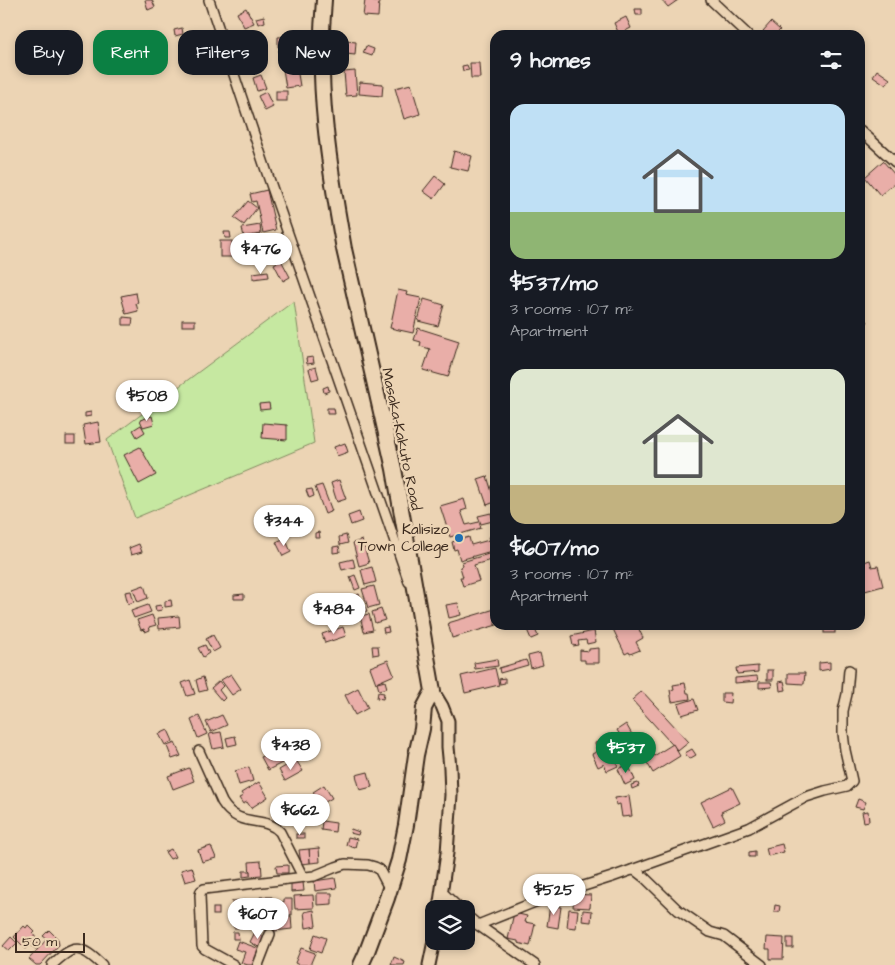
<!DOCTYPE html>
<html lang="en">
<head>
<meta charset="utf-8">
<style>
	body { margin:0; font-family:"Architects Daughter",sans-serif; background:#242831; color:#f1f3f6; height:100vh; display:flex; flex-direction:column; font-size:19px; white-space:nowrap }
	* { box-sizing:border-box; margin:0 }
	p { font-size:16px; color:#9ea1a6 }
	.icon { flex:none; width:28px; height:28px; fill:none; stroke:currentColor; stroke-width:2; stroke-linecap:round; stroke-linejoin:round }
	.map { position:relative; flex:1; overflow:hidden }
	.drawer { position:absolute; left:490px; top:30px; width:375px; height:600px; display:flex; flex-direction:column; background:#171b24; border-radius:15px; box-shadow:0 2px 8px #0003 }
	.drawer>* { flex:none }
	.hud { position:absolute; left:15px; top:30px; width:400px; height:45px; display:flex; gap:10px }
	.fabs { position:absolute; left:425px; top:900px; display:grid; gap:10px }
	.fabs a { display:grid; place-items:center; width:50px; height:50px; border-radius:10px; background:#171b24; box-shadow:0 2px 8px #0003; font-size:25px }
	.scale { position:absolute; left:15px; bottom:12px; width:70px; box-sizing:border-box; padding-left:5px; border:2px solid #3b2a1e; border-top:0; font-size:14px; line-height:18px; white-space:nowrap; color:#3b2a1e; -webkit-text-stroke:4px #ecd4b4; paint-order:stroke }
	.price { position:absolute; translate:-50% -42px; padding:0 11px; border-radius:18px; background:#fff; color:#222; font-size:16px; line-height:32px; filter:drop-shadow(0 1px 2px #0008) }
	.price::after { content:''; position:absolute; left:50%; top:30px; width:15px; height:11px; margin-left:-8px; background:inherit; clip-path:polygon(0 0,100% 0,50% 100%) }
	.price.selected { background:#0b8043; color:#fff }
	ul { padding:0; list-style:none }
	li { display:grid; align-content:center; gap:10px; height:265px; padding:0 20px }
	li span { display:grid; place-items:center; height:155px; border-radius:15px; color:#555 }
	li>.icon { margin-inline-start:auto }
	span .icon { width:90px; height:90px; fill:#fffc; stroke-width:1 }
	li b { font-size:21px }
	h2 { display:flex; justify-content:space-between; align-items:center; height:60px; padding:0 20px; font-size:21px }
	.tag { padding:0 18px; border-radius:15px; background:#171b24; box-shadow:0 2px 8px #0003; font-size:18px; line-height:45px }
	.tag.selected { background:#0b8043; color:#fff }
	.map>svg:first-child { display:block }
</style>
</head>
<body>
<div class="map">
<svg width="895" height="965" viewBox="0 0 895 965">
	<rect width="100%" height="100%" fill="#ecd4b4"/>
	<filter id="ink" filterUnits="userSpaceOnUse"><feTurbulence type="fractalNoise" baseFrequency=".02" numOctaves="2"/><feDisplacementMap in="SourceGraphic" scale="10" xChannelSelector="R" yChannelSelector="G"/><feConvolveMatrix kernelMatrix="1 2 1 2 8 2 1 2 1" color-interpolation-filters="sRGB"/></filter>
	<g filter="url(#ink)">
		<path fill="#c6e8a1" stroke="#808960" d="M294,301L314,443L135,518L107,440Z"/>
		<g fill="#e9aea8" stroke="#3b2a1e">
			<path d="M145,0H152L155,7L148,10Z"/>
			<path d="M365,0L379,1L378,17L363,16Z"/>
			<path d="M662,0H678L668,7Z"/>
			<path d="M246,8L254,23L244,27L237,13Z"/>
			<path d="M635,9H642V15H636Z"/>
			<path d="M264,16L265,22L258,24L256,18Z"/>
			<path d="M626,17L631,28L619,34L614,23Z"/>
			<path d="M771,22L780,30L775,35H768L763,31Z"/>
			<path d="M182,28L183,34L175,36L174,30Z"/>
			<path d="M193,34L198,49L189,52L185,37Z"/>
			<path d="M294,36L295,47H278V37Z"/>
			<path d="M346,41L356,42L355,55L346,54Z"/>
			<path d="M366,46L374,49L372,56L363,53Z"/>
			<path d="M295,49V57L279,58V50Z"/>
			<path d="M470,63H479L480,78H471Z"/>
			<path d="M467,65L469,70L463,71L462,66Z"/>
			<path d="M297,68L300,86L286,88L283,69Z"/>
			<path d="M877,70L890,79L886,85L873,76Z"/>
			<path d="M355,71L357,95L346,96L344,72Z"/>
			<path d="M261,75L266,88L257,91L253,78Z"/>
			<path d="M360,82L383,84L382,96L359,94Z"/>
			<path d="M411,84L420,114L404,119L395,88Z"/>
			<rect x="276" y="91" width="11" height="10"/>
			<path d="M266,92L273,107L265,111L258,96Z"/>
			<path d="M454,151L472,156L468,171L450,167Z"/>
			<path d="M883,161L895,175V183L880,195L865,177Z"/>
			<path d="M435,176L445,184L434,199L423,191Z"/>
			<path d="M267,190L276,230L263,233L256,201L252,202L250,194Z"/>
			<path d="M248,201L257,208L244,225L234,218Z"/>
			<path d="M260,225L261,234L244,237L242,228Z"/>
			<path d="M224,232H230L231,238H225Z"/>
			<rect x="220" y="241" width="12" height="16"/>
			<path d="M239,241L242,257H237L234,242Z"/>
			<path d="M278,251V255L266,256V252Z"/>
			<path d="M281,260L290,277L283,281L274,264Z"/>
			<path d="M268,271L269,277L253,279V273Z"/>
			<path d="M398,290L407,292L406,295L421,298L413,333L390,328Z"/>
			<path d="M136,293L138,303H136L138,311L126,314L121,296Z"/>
			<path d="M424,299L444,305L438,326L418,321Z"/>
			<path d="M863,316L868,322L861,326L860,324V318Z"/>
			<path d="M123,317L133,318L132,325H123Z"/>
			<rect x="182" y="320" width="13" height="6"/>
			<path d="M418,328L459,341L448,377L423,370L430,349L420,346L421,342L414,340Z"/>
			<path d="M313,357L314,363L307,364L306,358Z"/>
			<path d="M316,367L319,378L312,380L309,369Z"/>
			<path d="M328,386L329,391L324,393L323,388Z"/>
			<path d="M269,403L270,409L260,410L259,404Z"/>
			<path d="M327,408H334L335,414H327Z"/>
			<path d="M91,412V416L85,417V413Z"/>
			<path d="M152,416L154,424L143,427L140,420Z"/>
			<path d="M98,422L101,442L86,444L83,425Z"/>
			<path d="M263,423L287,425V440L262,438Z"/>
			<path d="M141,425L145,432L137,437L133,430Z"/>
			<rect x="66" y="436" width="9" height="8"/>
			<path d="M345,443L348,452L337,456L334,447Z"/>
			<path d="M140,447L156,475L139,484L124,455Z"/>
			<path d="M487,476L495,502L487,505L478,479Z"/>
			<path d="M339,480L346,499L337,502L331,483Z"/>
			<path d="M322,485L332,511L325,514L315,487Z"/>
			<path d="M312,489L314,496L309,498L306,490Z"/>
			<path d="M464,499L467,509L461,511L466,525L479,522L481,528L450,537L440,506Z"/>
			<path d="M359,512L362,521L351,525L348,516Z"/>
			<path d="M491,513L493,521L481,524L478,516Z"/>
			<path d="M319,532L320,538H315V533Z"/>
			<path d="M346,535L348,543L340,545L339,537Z"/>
			<path d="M495,535V550L460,560L457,549L454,550L452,542L469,537L471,545L489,540L488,537Z"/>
			<path d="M285,538L291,552L283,556L276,542Z"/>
			<path d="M362,540L369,563L359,566L353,543Z"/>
			<path d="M139,544L142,552L131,555L129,548Z"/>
			<path d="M339,546L340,552L333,553V547Z"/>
			<path d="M495,552V563L494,559L474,565L479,581L463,586L460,577H463L460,567L463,565L462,562Z"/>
			<path d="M353,559L355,567L342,570L340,562Z"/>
			<path d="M870,560L872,567L878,566L883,586L865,591L863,587H861L860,582V566H862L861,563Z"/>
			<path d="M372,567L376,582L365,585L361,570Z"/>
			<path d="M355,575L360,588L355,590L350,577Z"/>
			<path d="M144,585L148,598L138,602L133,589Z"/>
			<path d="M374,586L379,605L368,608L362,589Z"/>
			<path d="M131,591L134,602L128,604L125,592Z"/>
			<path d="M244,594V599H234V595Z"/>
			<path d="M359,594L367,611L359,614L351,598Z"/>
			<path d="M171,600L172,606L165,607V601Z"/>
			<path d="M458,603L461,615L449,618L446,605Z"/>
			<path d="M148,605L151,612L134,618L131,611Z"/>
			<path d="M161,605L162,610L156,611L155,606Z"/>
			<path d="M381,609L385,620L375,623L372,612Z"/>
			<path d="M495,609V625H497L452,638L448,623Z"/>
			<path d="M369,614L373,630L364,632L360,616Z"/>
			<path d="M152,615L156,625L149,627L150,630L145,632L144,629L141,630L137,620Z"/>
			<path d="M179,616L180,627L159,629L158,618Z"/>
			<path d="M525,625H533L538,636L531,639Z"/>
			<path d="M622,625H637L643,638L636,642L640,650L630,654L629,652L625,654L613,629Z"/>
			<rect x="824" y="625" width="11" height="8"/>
			<path d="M343,627L346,636L325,643L322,634Z"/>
			<path d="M388,627L389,632L384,633L383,628Z"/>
			<path d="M594,631L596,642L587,644L586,640L578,641L579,645L573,646L571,636Z"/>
			<path d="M213,635L220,648L213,652L206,639Z"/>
			<path d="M205,645L209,653L203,657L198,648Z"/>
			<path d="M372,646H378L379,654L373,655Z"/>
			<path d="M599,648V663H585V660H580V650L589,651V649Z"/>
			<path d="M540,653L543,665L531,668L528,656Z"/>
			<path d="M497,659L498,666L475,669L474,663Z"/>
			<path d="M388,660L394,675L376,683L370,667Z"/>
			<path d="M526,660L528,665L500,673L499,668Z"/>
			<path d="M830,662V669L819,671V663Z"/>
			<path d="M758,666V672L737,674L736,668Z"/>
			<path d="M495,668L499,685L465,693L461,676Z"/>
			<rect x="767" y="670" width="6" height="10"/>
			<path d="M788,673H805L804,684L788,683Z"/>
			<path d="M231,674L241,689L232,695L221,680Z"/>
			<path d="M757,676L758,681L735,683V678Z"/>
			<path d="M203,677L207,690L199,692L196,680Z"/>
			<path d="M505,678V683L500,684L499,679Z"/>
			<path d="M190,680L195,694L187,696L182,683Z"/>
			<path d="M219,681L223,686L219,690L225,698L222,701L211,688Z"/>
			<path d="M385,681L387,688L379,690L377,683Z"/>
			<path d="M784,681L786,690L780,691L779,682Z"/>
			<path d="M759,682H771L772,687L759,688Z"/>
			<path d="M685,683L687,693H689L690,699L672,702L670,690L674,689L673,685Z"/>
			<path d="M358,688L368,708L355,715L345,695Z"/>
			<path d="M642,691L689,742L678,751L632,700Z"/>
			<path d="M378,692L384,693L383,699L377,698Z"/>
			<path d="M722,693H731L730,703L722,702Z"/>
			<path d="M694,699L698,710L682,715L678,704Z"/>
			<path d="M222,715L227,725L211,732L206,722Z"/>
			<path d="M199,716L207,734L198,738L191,720Z"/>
			<path d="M626,724L643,754L634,759L617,730Z"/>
			<path d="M168,730L173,741L165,745L159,734Z"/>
			<path d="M221,732L224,747L213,749L209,734Z"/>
			<path d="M235,736L237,744L228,746L226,738Z"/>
			<path d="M617,737L622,748L617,750L621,760L616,762L618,766L607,771L604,764L598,767L592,754L598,751L595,743L606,739L608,741Z"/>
			<path d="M175,743L181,756L172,759L167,746Z"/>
			<path d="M673,744L680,756L653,773L646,761Z"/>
			<path d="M283,745L290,759L268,770L261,757Z"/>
			<path d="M692,749L696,755L689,759L685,753Z"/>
			<path d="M296,760L303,771L285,781L279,770Z"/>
			<path d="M628,764L635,780L625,785L618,769Z"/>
			<path d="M249,767L253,781L239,785L235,771Z"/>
			<path d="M189,768L194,781L173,789L168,776Z"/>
			<path d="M368,772L372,787L360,790L356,775Z"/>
			<path d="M259,782L268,797L251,808L247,802L243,804L239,798L243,796L241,793Z"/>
			<path d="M638,783L639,786L632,789L631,785Z"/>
			<path d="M324,785L332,798L320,805L313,792Z"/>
			<path d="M732,787L740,803L721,812L725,820L713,826L701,802Z"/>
			<path d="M629,796L632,816L622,817L620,804L616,805L615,798Z"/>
			<path d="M858,799L866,802L863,809L855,807Z"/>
			<path d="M868,811L869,821L864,822L862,812Z"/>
			<path d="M322,821L336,823L335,832L321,830Z"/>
			<path d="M351,829L359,832L358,835L350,833Z"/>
			<rect x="296" y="834" width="8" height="4"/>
			<path d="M348,837L357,839L355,848L346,845Z"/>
			<path d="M782,844L784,852L768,856L766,848Z"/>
			<path d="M211,846L216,858L202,862L198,850Z"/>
			<path d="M319,848L320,862L310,863L309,849Z"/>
			<path d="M171,849L175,857L170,859L165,852Z"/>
			<path d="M309,849L310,863L301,864L299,850Z"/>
			<path d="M755,851V857H749V852Z"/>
			<path d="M261,861L262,875L250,876L249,862Z"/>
			<path d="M288,865V873H277L276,866Z"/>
			<path d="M192,867L196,879L185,882L181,870Z"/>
			<path d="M243,871H250V876L243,877Z"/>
			<path d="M335,878L337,888L315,891L314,881Z"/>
			<path d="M303,882L304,891L291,892V883Z"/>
			<path d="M317,893H332V904L317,905Z"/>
			<path d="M574,894L591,895L590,908L573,907Z"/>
			<path d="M313,895L314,908L295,909L294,896Z"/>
			<path d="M260,897H272V914H266V909H260Z"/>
			<path d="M284,899H292V915L277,914V902H284Z"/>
			<path d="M250,900L251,911L233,912L232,901Z"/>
			<path d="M550,905L561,907L558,928L547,926Z"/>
			<path d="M775,905L780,906L779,912H774Z"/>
			<rect x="213" y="908" width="6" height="7"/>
			<path d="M569,909L578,910L576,928L567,927Z"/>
			<path d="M314,910L316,926L306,928L304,912Z"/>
			<path d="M583,910L592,911L591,922L582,921Z"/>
			<path d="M233,912H238L239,923L251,922V927L234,928Z"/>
			<path d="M514,913L527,916L525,922L535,924L530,946L518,943V941L508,939Z"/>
			<path d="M291,916L292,929L274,931L273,917Z"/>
			<path d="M28,925L35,932L33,934L36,938L26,949L14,937L24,926L26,928Z"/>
			<path d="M49,930L58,939L59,945L40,965H36L29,959L47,939L43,936Z"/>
			<path d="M233,932H238L239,939H233Z"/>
			<path d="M255,932L265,937L260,948L250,942Z"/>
			<path d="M315,934L326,938L321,953L310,949Z"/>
			<path d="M11,937L17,943L9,951L3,946Z"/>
			<path d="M767,937L784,938L783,959H770V949H766Z"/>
			<rect x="787" y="938" width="6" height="10"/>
			<path d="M238,941L260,949L254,965H248L241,963L245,952L235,949Z"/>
			<path d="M36,942L39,945L36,949L32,946Z"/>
			<path d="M301,948L315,953L310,965H299L295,963Z"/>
			<path d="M394,957L405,962L404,965H391Z"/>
		</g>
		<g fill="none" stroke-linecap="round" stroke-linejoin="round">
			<g stroke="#3b2a1e" stroke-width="12">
				<g id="minor">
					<path d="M209,0L266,170L409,582"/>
					<path d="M711,0L748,35"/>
					<path d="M860,130L895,162"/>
					<path d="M199,751L222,802C239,830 264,814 280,832L303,877"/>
					<path d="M632,870L636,871L645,878L678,910L710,932L724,936L762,965"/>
					<path d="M442,892L460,909"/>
					<path d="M466,915L478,925L540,900L612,877L749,828L806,797L825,791L847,786L852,781L845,750L843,733V711L847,694L849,670"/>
					<path d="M478,925L535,965"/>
					<path d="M52,965C74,944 80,944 102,965"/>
					<path d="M234,965L205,949L202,946L200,895L201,891L204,889L314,876L336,867L345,864L368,865L375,867L379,869L390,890"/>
					<path d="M258,965L270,934"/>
				</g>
			</g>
			<g stroke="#3b2a1e" stroke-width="15">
				<g id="tertiary">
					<path d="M433,691L442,706L448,721V747L450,768L451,795L447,853L439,909"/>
					<path d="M429,965L434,941"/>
				</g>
			</g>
			<g stroke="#3b2a1e" stroke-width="18">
				<path id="trunk" d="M324,0C316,85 329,166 344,249L394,469L433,691L424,708L422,729L416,755L406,825L399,860L387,898L366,954L361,965"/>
			</g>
			<use href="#minor" stroke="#ecd4b4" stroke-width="9"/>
			<use href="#tertiary" stroke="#ecd4b4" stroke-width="11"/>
			<use href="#trunk" stroke="#ecd4b4" stroke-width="14"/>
		</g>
	</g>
	<circle fill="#1f6fb2" stroke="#ecd4b4" stroke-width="2" cx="459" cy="538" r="5"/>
	<g text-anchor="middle" stroke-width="5" stroke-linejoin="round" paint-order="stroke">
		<g font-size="15" fill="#3b2a1e" stroke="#ecd4b4">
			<text transform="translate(402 439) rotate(78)" y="5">Masaka-Kakuto Road</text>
		</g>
		<g font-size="15" fill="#3b2a1e" stroke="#ecd4b4" text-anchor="end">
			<text x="449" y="534">Kalisizo<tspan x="449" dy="17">Town College</tspan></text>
		</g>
	</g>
</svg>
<div class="fabs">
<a><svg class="icon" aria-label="layers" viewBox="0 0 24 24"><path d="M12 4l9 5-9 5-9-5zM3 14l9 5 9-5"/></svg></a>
</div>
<div class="scale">50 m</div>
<b class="price" style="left:261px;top:275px">$476</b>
<b class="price" style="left:147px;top:422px">$508</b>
<b class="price" style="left:284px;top:547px">$344</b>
<b class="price" style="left:334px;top:635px">$484</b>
<b class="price" style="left:291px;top:771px">$438</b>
<b class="price selected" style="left:626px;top:774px">$537</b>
<b class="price" style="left:300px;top:836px">$662</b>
<b class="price" style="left:554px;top:916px">$525</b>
<b class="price" style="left:258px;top:940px">$607</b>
<div class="hud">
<a class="tag">Buy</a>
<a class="tag selected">Rent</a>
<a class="tag">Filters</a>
<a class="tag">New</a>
</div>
<section class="drawer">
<h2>9 homes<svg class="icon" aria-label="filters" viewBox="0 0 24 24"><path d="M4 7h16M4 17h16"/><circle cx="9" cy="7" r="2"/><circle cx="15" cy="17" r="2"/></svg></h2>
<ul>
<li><span style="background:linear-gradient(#bfe0f5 70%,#8fb573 0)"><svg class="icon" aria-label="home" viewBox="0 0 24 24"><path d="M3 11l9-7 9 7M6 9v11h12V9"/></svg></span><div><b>$537/mo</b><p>3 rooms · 107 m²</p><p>Apartment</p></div></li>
<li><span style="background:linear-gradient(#dfe7d0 75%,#c2b280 0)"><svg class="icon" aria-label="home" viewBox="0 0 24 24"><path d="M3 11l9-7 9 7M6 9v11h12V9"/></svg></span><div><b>$607/mo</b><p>3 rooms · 107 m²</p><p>Apartment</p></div></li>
</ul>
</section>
</div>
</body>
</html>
